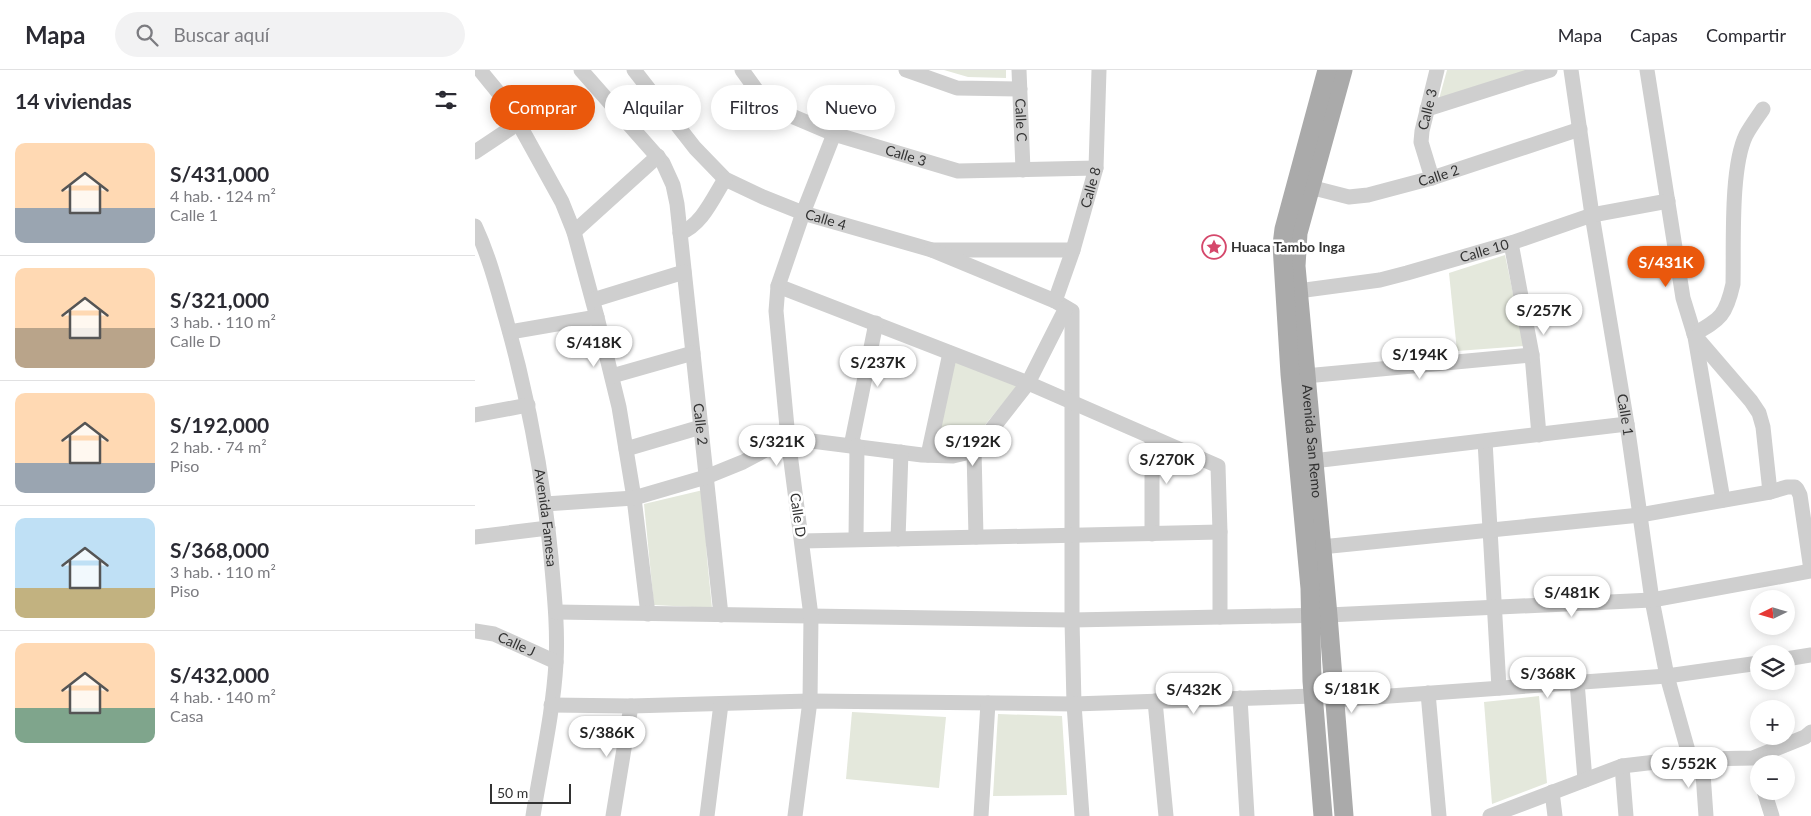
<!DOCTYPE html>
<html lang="es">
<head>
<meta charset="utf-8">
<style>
	body { margin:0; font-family:Lato,sans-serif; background:#f2f2f3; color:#2b2b33; height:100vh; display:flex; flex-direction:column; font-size:19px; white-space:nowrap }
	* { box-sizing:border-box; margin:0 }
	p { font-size:16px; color:#7c7c81 }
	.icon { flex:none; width:28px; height:28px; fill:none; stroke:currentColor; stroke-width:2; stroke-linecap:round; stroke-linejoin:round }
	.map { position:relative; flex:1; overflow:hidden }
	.details { display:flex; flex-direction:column; background:#fff; width:475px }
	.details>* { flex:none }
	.hud { position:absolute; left:15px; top:15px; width:475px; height:45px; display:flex; gap:10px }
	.needle { width:32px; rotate:265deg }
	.buttons { position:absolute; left:1275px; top:520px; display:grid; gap:10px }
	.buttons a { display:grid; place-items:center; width:45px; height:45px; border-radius:50%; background:#fff; box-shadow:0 2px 12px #0003; font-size:25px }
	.scale { position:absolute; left:15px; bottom:12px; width:81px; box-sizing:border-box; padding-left:5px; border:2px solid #323232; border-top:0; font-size:14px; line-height:18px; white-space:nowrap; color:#323232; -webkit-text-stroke:4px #fff; paint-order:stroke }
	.price { position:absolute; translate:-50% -42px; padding:0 11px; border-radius:18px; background:#fff; color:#222; font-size:16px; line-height:32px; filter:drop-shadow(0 1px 2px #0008) }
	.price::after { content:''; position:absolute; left:50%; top:30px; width:15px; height:11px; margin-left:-8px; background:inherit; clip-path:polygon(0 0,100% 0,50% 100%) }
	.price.active { background:#ea580c; color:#fff }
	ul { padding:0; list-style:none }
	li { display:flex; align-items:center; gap:15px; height:125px; padding:0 15px }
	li+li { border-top:1px solid #e1e1e2 }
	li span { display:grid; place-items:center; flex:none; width:140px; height:100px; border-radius:10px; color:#555 }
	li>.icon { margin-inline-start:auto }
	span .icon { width:60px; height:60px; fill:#fffc; stroke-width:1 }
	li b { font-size:21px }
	h2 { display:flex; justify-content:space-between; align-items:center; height:60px; padding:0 15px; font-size:21px }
	.pill { padding:0 18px; border-radius:22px; background:#fff; box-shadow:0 2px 12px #0003; font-size:18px; line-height:45px }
	.pill.active { background:#ea580c; color:#fff }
	header { display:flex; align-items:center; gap:30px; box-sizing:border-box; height:70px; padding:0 25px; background:#fff; border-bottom:1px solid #e1e1e2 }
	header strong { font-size:24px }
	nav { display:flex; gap:28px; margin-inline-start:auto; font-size:18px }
	.search { width:350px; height:45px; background:#f2f2f3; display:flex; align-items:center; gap:12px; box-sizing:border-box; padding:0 18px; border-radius:28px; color:#7c7c81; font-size:19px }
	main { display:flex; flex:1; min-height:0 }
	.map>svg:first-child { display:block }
</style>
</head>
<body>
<header>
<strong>Mapa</strong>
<div class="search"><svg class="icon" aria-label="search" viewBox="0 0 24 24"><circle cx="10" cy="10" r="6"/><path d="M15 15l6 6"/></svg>Buscar aquí</div>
<nav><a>Mapa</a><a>Capas</a><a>Compartir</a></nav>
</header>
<main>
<section class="details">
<h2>14 viviendas<svg class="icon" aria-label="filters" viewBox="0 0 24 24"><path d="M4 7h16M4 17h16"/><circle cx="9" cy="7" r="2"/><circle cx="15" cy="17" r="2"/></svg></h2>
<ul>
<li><span style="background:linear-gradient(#ffd9b3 65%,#9aa5b1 0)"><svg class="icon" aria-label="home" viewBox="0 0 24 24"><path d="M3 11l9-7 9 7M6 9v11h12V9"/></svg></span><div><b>S/431,000</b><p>4 hab. · 124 m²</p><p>Calle 1</p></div></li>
<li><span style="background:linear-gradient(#ffd9b3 60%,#b9a48a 0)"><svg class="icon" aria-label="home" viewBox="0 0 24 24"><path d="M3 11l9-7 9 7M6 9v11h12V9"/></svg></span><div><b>S/321,000</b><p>3 hab. · 110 m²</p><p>Calle D</p></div></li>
<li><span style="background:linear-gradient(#ffd9b3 70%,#9aa5b1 0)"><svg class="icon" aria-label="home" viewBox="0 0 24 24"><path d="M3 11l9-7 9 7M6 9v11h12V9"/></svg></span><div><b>S/192,000</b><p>2 hab. · 74 m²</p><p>Piso</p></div></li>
<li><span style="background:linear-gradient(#bfe0f5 70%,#c2b280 0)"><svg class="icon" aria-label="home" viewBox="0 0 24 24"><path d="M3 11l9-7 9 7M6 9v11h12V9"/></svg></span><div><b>S/368,000</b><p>3 hab. · 110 m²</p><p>Piso</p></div></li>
<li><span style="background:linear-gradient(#ffd9b3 65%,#7fa58c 0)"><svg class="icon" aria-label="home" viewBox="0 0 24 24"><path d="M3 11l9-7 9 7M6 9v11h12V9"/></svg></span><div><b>S/432,000</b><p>4 hab. · 140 m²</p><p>Casa</p></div></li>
</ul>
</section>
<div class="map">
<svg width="1336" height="746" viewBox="0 0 1336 746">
	<rect width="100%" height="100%" fill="#fff"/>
	<g fill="#e4e8dc">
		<path d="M469,0H531V8L493,7Z"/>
		<path d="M972,0H1058L964,29Z"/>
		<path d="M1030,185L1049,276L982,281L974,203Z"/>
		<path d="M477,290L543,315L491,378L457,380Z"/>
		<path d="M228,420L232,488L237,538L179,535L169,434Z"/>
		<path d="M1064,626L1072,713L1017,734L1009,632Z"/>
		<path d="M377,642L471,647L464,718L371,709Z"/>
		<path d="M523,644L587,646L592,725L518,726Z"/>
	</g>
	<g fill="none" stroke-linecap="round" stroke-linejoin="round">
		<g stroke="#cfcfcf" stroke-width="15">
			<path d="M5,0C16,15 36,33 38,52L45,56L87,132L99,162L122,247L144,337L159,428L173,544"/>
			<path id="s1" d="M106,0L188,93L198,115L202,134L246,545"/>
			<path id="s2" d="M159,0L220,78L250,109L288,127L328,143L457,180H598"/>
			<path id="s3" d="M267,0L293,36L359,64L483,101L621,98"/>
			<path d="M431,0L482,18L545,19"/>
			<path id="s4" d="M544,0L548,100"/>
			<path id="s5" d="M1096,0L1117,145L1152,354L1177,530L1192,606L1215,688"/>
			<path d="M1172,0L1208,228L1220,267L1248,430"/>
			<path d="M952,39L1075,0"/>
			<path d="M0,82L36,58L38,52"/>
			<path id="s6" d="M957,108L946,72L947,61L962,0"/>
			<path id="s7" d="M827,115L874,127L893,125L957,108L1105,59"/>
			<path id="s8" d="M0,156C14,186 22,217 31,249C53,327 68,406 76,487C79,522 83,557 81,593C78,644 66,695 58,746"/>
			<path d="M99,162L183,86"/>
			<path d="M205,163C227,155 238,128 250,109"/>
			<path d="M1036,173L1057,285L1064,365"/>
			<path d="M457,180L580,231L597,241V550L599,634L607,746"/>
			<path d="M303,216L553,313L743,396L745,462V547"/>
			<path id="s9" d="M823,221L905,210L932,203L1036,173L1117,145L1193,131"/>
			<path d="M118,230L209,202"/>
			<path id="s10" d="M580,231L598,180L621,98L624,0"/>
			<path d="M35,262L122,247"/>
			<path d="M1219,264C1246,249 1251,245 1258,214C1259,176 1255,98 1271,65C1276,56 1282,48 1288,39"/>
			<path d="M1221,267L1276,331L1284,343L1288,357L1295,422"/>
			<path d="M137,306L218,283"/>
			<path d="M830,306L1057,285"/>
			<path d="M0,345L53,335"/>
			<path d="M1010,371L1024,618"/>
			<path d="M376,376L401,253"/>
			<path d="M151,379L226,357"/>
			<path d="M499,380L501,467"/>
			<path d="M453,385L475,283"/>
			<path d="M838,391L1152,354"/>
			<path d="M70,434L159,428L231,407L268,392L313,368L447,385L478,386L495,382L502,378L553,313L591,238"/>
			<path d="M677,464V367"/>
			<path d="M0,467L73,458"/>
			<path d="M381,469L382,376"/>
			<path d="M423,469L426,382"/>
			<path d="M327,471L745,462"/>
			<path d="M846,477L1165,445L1295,422L1312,417H1320L1322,419L1325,425L1336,500"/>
			<path d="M81,542L597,550L853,545L1177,530L1336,501"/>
			<path id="s11" d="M0,561L19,564L81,592"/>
			<path d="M1311,589L1336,585"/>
			<path d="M1102,612L1110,710"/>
			<path d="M953,623L964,746"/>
			<path d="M765,628L772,746"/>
			<path d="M859,630L1192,606L1284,593"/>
			<path d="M680,631L691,746"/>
			<path d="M76,635L156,636L335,631L599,634L838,626"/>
			<path d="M1227,689L1231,746"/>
			<path d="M1147,696L1151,746"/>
			<path d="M1289,721L1297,746"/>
			<path d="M1077,722L1080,746"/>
			<path d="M138,746L156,636"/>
			<path d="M232,746L246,634"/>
			<path d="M320,746L335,631L336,546L313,368L301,241L303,216L328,143L359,64"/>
			<path d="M506,746L513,633"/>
			<path d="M1015,746L1147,696L1215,688L1227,689L1278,688L1330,667L1336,662"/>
		</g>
		<g stroke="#aaa" stroke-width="19">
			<path id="s12" d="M868,0L823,163L821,196L853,545L869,746"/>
			<path d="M848,746L837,611L835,518L815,304L807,175L809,159L852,0"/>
		</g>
	</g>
	<defs>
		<g id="sight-ring" transform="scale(1.25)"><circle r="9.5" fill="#fff" stroke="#d5486b" stroke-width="1.5"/><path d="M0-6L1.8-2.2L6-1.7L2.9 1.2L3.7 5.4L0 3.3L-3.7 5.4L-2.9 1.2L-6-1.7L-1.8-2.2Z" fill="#d5486b"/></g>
	</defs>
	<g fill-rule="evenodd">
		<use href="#sight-ring" x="739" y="177"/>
	</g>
	<g text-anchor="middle" stroke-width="5" stroke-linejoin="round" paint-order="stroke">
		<g font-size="14" fill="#323232" stroke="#fff">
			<text dy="5" stroke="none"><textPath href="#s6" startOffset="71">Calle 3</textPath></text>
			<text dy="5" stroke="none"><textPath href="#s4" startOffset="50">Calle C</textPath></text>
			<text dy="5" stroke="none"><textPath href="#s3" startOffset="191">Calle 3</textPath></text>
			<text dy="5" stroke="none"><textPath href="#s7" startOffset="141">Calle 2</textPath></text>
			<text dy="5" stroke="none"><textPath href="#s10" startOffset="119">Calle 8</textPath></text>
			<text dy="5" stroke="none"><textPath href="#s2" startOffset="251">Calle 4</textPath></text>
			<text dy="5" stroke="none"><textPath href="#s9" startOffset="191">Calle 10</textPath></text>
			<text dy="5" stroke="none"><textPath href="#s5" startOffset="349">Calle 1</textPath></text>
			<text dy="5" stroke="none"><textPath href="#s1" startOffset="389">Calle 2</textPath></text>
			<text dy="5" stroke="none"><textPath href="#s12" startOffset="378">Avenida San Remo</textPath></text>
			<text transform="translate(323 445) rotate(82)" y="5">Calle D</text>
			<text dy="5" stroke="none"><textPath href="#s8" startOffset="301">Avenida Famesa</textPath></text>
			<text dy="5" stroke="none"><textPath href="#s11" startOffset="44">Calle J</textPath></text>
		</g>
		<g font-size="14" font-weight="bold" fill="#323232" stroke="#fff" text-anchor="start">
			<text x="756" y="182">Huaca Tambo Inga</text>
		</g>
	</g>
</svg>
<div class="buttons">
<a><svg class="needle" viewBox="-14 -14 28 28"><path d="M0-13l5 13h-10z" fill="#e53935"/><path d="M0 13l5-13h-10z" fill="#7c7c81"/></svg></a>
<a><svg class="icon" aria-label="layers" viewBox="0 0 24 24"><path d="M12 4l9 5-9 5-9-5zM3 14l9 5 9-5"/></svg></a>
<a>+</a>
<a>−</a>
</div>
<div class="scale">50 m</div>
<b class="price active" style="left:1191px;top:218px">S/431K</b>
<b class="price" style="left:1069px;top:266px">S/257K</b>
<b class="price" style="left:119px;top:298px">S/418K</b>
<b class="price" style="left:945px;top:310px">S/194K</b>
<b class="price" style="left:403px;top:318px">S/237K</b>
<b class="price" style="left:302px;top:397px">S/321K</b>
<b class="price" style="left:498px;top:397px">S/192K</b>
<b class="price" style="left:692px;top:415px">S/270K</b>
<b class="price" style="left:1097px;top:548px">S/481K</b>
<b class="price" style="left:1073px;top:629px">S/368K</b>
<b class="price" style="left:877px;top:644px">S/181K</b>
<b class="price" style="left:719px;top:645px">S/432K</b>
<b class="price" style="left:132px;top:688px">S/386K</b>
<b class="price" style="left:1214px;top:719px">S/552K</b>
<div class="hud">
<a class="pill active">Comprar</a>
<a class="pill">Alquilar</a>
<a class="pill">Filtros</a>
<a class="pill">Nuevo</a>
</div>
</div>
</main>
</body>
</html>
